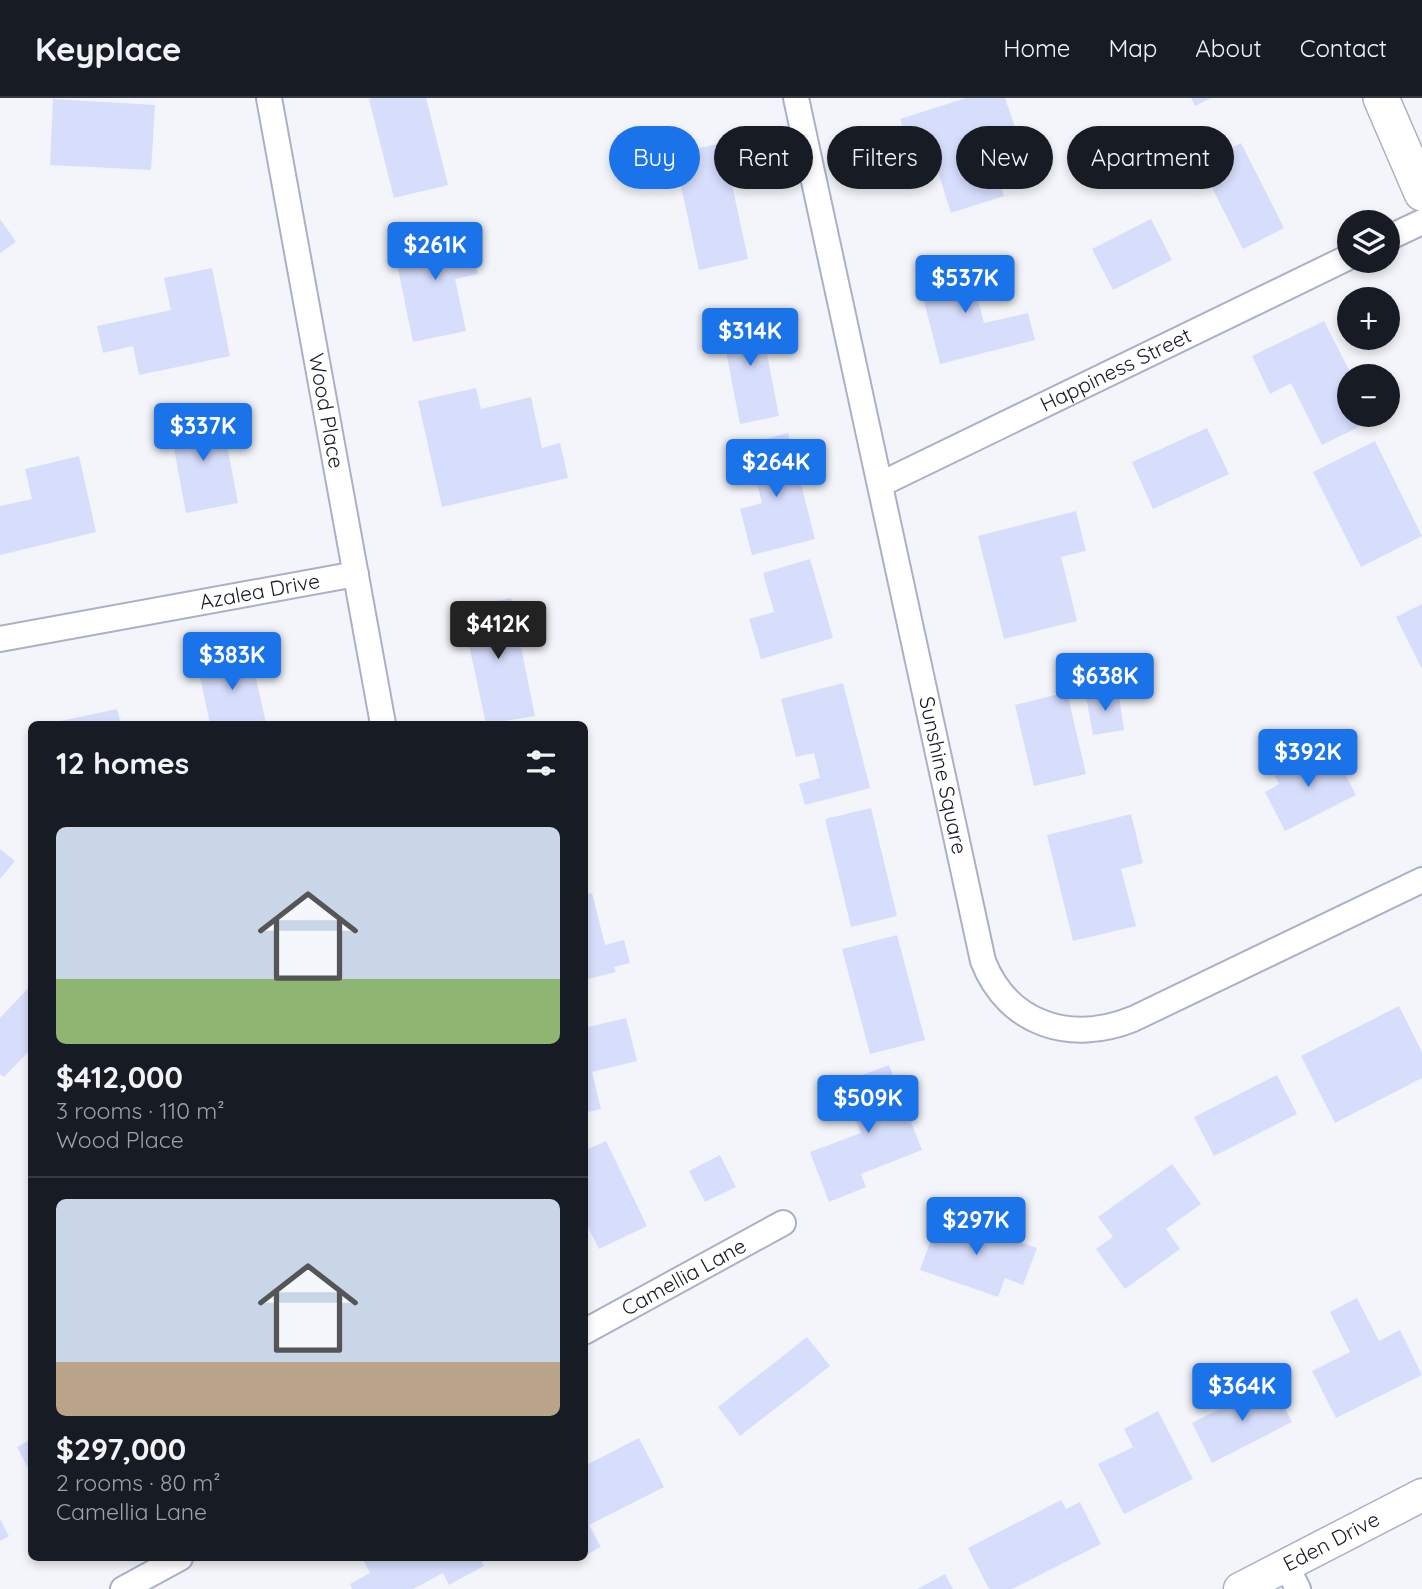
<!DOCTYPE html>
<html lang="en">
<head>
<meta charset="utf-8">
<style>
	body { margin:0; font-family:Quicksand,sans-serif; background:#242831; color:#f1f3f6; height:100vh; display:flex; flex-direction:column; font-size:26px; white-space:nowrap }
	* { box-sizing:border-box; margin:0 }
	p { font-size:23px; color:#9ea1a6 }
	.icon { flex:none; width:38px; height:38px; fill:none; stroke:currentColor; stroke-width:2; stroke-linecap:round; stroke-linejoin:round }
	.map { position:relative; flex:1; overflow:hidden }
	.sheet { position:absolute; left:28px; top:623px; width:560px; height:840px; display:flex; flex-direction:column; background:#171b24; border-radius:10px; box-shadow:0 4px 10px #0003 }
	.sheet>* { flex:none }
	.top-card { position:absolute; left:609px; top:28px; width:665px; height:63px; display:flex; gap:14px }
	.tools { position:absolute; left:1337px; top:112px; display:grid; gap:14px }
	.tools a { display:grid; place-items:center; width:63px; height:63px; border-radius:50%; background:#171b24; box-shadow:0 4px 10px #0003; font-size:35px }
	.price { position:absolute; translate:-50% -60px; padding:0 16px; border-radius:7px; background:#1a73e8; color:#fff; font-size:23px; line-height:46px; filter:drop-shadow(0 2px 4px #0008) }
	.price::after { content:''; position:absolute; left:50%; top:42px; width:21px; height:16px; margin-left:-10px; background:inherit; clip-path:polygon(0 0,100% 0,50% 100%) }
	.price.on { background:#222; color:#fff }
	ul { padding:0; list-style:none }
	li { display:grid; align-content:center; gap:14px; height:371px; padding:0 28px }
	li+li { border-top:2px solid #363941 }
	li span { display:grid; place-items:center; height:217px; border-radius:10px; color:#555 }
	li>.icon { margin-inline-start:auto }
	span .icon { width:126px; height:126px; fill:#fffc; stroke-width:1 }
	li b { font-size:30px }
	h2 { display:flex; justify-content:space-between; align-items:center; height:84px; padding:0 28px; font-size:30px }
	.pill { padding:0 24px; border-radius:32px; background:#171b24; box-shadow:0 4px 10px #0003; font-size:24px; line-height:63px }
	.pill.on { background:#1a73e8; color:#fff }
	header { display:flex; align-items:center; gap:42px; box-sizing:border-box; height:98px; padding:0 35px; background:#171b24; border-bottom:2px solid #363941 }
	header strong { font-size:33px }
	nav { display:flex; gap:38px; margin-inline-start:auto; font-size:24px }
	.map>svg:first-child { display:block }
</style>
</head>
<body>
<header>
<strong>Keyplace</strong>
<nav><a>Home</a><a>Map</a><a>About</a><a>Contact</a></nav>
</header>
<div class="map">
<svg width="1422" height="1491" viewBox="0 0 1422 1491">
	<rect width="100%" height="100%" fill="#f4f5fa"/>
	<g fill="#d7defc">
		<path d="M373,0H426L448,87L394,100L369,1Z"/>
		<path d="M966,0H1005L1015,29L985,38L1004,98L951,115L932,55L913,61L900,21Z"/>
		<path d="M1191,0H1211L1195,8Z"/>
		<path d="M53,1L155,7L151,72L50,67Z"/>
		<path d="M723,45L748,161L699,172L674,55Z"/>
		<path d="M1241,45L1284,130L1243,151L1200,66Z"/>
		<path d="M0,121L16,144L0,155Z"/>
		<path d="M1151,121L1172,162L1113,192L1092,151Z"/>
		<path d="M469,131L478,176L455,181L466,233L413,244L393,146Z"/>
		<path d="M967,159L984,225L1028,215L1035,242L940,266L916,172Z"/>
		<path d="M212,170L230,258L139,277L133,248L103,255L97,228L171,212L164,180Z"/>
		<path d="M759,215L779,318L740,326L720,223Z"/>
		<path d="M1324,223L1352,278H1349V317H1371L1373,322L1322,347L1291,285L1270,296L1252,258Z"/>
		<path d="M476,290L481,311L531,299L542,350L560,345L568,380L442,409L418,303Z"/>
		<path d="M221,315L238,405L186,415L169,324Z"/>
		<path d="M1207,330L1229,376L1153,411L1132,364Z"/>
		<path d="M788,335L815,441L752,457L740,411L762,405L747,346Z"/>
		<path d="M1375,343L1422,438L1361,469L1313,374Z"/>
		<path d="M79,358L96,434L0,457V408L32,401L25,371Z"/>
		<path d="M1076,413L1086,453L1061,459L1077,523L1004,541L978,438Z"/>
		<path d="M810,461L833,540L761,561L749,521L774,514L763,475Z"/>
		<path d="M511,500L535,618L486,626L461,510Z"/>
		<path d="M1422,506V571L1396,519Z"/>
		<path d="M251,557L266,626H210L198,569Z"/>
		<path d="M843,585L870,690L805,707L799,686L820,680L814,655L796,659L781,601Z"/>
		<path d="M1118,592L1124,632L1093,637L1086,598Z"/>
		<path d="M1067,594L1086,676L1034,688L1015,607Z"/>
		<path d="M117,611L121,626H51V625Z"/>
		<path d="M1309,651L1317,667L1335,657L1356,697L1285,733L1265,694L1279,686L1271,671Z"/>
		<path d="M871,710L897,818L851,829L825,721Z"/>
		<path d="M1131,716L1143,765L1121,771L1136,828L1073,843L1047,737Z"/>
		<path d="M0,751L15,763L0,781Z"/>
		<path d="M592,795L605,847L624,842L630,865L614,869L616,874L584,882V797Z"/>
		<path d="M897,837L925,942L870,956L842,851Z"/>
		<path d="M32,886V955L29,953L4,979L0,976V920Z"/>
		<path d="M1399,908L1422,954V980L1335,1025L1301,958Z"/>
		<path d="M626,920L637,963L592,974L601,1011L584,1015V930Z"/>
		<path d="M889,967L922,1052L861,1076L866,1089L829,1104L810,1054L861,1035L841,985Z"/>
		<path d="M1277,977L1297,1016L1214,1058L1194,1019Z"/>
		<path d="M606,1043L647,1128L599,1151L584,1121V1053Z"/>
		<path d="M720,1057L736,1089L705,1104L689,1073Z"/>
		<path d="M1172,1066L1201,1106L1166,1131L1180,1151L1125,1191L1096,1151L1113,1139L1098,1119Z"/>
		<path d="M940,1116L1037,1150L1023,1187L1005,1180L998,1199L920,1172Z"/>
		<path d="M1357,1200L1379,1243L1400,1232L1422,1277L1336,1320L1312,1273L1350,1254L1330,1214Z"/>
		<path d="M807,1239L830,1268L740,1338L718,1309Z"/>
		<path d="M1272,1284L1292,1324L1212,1365L1192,1325Z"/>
		<path d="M1158,1313L1193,1381L1124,1416L1098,1366L1133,1349L1124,1331Z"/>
		<path d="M639,1340L664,1389L589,1427L601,1449L584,1458V1368Z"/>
		<path d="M32,1341V1378L17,1349Z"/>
		<path d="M1061,1402L1066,1411L1080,1404L1101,1446L1012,1491H989L968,1450Z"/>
		<path d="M0,1421L9,1438L0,1443Z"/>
		<path d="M362,1460H480L484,1468L449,1487L443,1475L413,1491H352L350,1486L370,1475Z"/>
		<path d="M945,1476L953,1491H917Z"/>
	</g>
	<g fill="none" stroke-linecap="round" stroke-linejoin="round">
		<g stroke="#aab0c9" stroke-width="28">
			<g id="minor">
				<path id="s1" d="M269,0L383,626"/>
				<path id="s2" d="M796,0L983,863C1008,927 1071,946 1133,921L1422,782"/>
				<path d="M1388,140L1422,124"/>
				<path id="s3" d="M881,386L1349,159"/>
				<path id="s4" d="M0,541L356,476"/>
				<path id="s5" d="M584,1234L783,1125"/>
				<path d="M1286,1467L1298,1491"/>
				<path d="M123,1491L180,1460"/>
			</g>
		</g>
		<g stroke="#aab0c9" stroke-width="35">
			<g id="tertiary">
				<path id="s6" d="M1240,1491L1422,1397"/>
			</g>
		</g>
		<g stroke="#aab0c9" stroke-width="38">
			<path id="secondary" d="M1381,0L1422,95"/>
		</g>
		<use href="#minor" stroke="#fff" stroke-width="24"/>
		<use href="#tertiary" stroke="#fff" stroke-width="32"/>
		<use href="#secondary" stroke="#fff" stroke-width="35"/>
	</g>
	<g text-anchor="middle" stroke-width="6" stroke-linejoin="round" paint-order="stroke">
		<g font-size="21" fill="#161922" stroke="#fff">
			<text dy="7" stroke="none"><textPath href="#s3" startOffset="261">Happiness Street</textPath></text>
			<text dy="7" stroke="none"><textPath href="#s1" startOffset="318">Wood Place</textPath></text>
			<text dy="7" stroke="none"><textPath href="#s4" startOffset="264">Azalea Drive</textPath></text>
			<text dy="7" stroke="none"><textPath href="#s2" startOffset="693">Sunshine Square</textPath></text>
			<text dy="7" stroke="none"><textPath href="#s5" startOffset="114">Camellia Lane</textPath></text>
			<text dy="7" stroke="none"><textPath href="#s6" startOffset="103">Eden Drive</textPath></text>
		</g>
	</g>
</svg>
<div class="tools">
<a><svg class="icon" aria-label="layers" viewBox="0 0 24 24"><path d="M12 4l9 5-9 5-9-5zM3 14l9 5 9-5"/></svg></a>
<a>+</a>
<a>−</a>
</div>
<b class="price" style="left:435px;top:184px">$261K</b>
<b class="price" style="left:965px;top:217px">$537K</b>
<b class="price" style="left:750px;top:270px">$314K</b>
<b class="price" style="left:203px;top:365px">$337K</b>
<b class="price" style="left:776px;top:401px">$264K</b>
<b class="price on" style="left:498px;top:563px">$412K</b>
<b class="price" style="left:232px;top:594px">$383K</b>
<b class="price" style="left:1105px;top:615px">$638K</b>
<b class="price" style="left:1308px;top:691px">$392K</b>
<b class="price" style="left:868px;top:1037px">$509K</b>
<b class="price" style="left:976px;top:1159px">$297K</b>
<b class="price" style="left:1242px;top:1325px">$364K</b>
<div class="top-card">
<a class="pill on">Buy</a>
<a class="pill">Rent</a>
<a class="pill">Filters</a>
<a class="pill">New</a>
<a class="pill">Apartment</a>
</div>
<section class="sheet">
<h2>12 homes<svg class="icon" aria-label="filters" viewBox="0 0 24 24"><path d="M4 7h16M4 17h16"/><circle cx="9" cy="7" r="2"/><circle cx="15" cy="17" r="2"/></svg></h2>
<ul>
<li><span style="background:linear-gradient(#c9d6e8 70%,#8fb573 0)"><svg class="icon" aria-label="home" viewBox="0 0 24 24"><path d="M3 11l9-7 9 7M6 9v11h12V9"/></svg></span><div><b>$412,000</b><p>3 rooms · 110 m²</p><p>Wood Place</p></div></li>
<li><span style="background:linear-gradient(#c9d6e8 75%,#b9a48a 0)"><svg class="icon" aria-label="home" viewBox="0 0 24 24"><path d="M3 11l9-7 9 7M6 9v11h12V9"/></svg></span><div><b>$297,000</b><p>2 rooms · 80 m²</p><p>Camellia Lane</p></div></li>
</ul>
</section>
</div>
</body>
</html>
